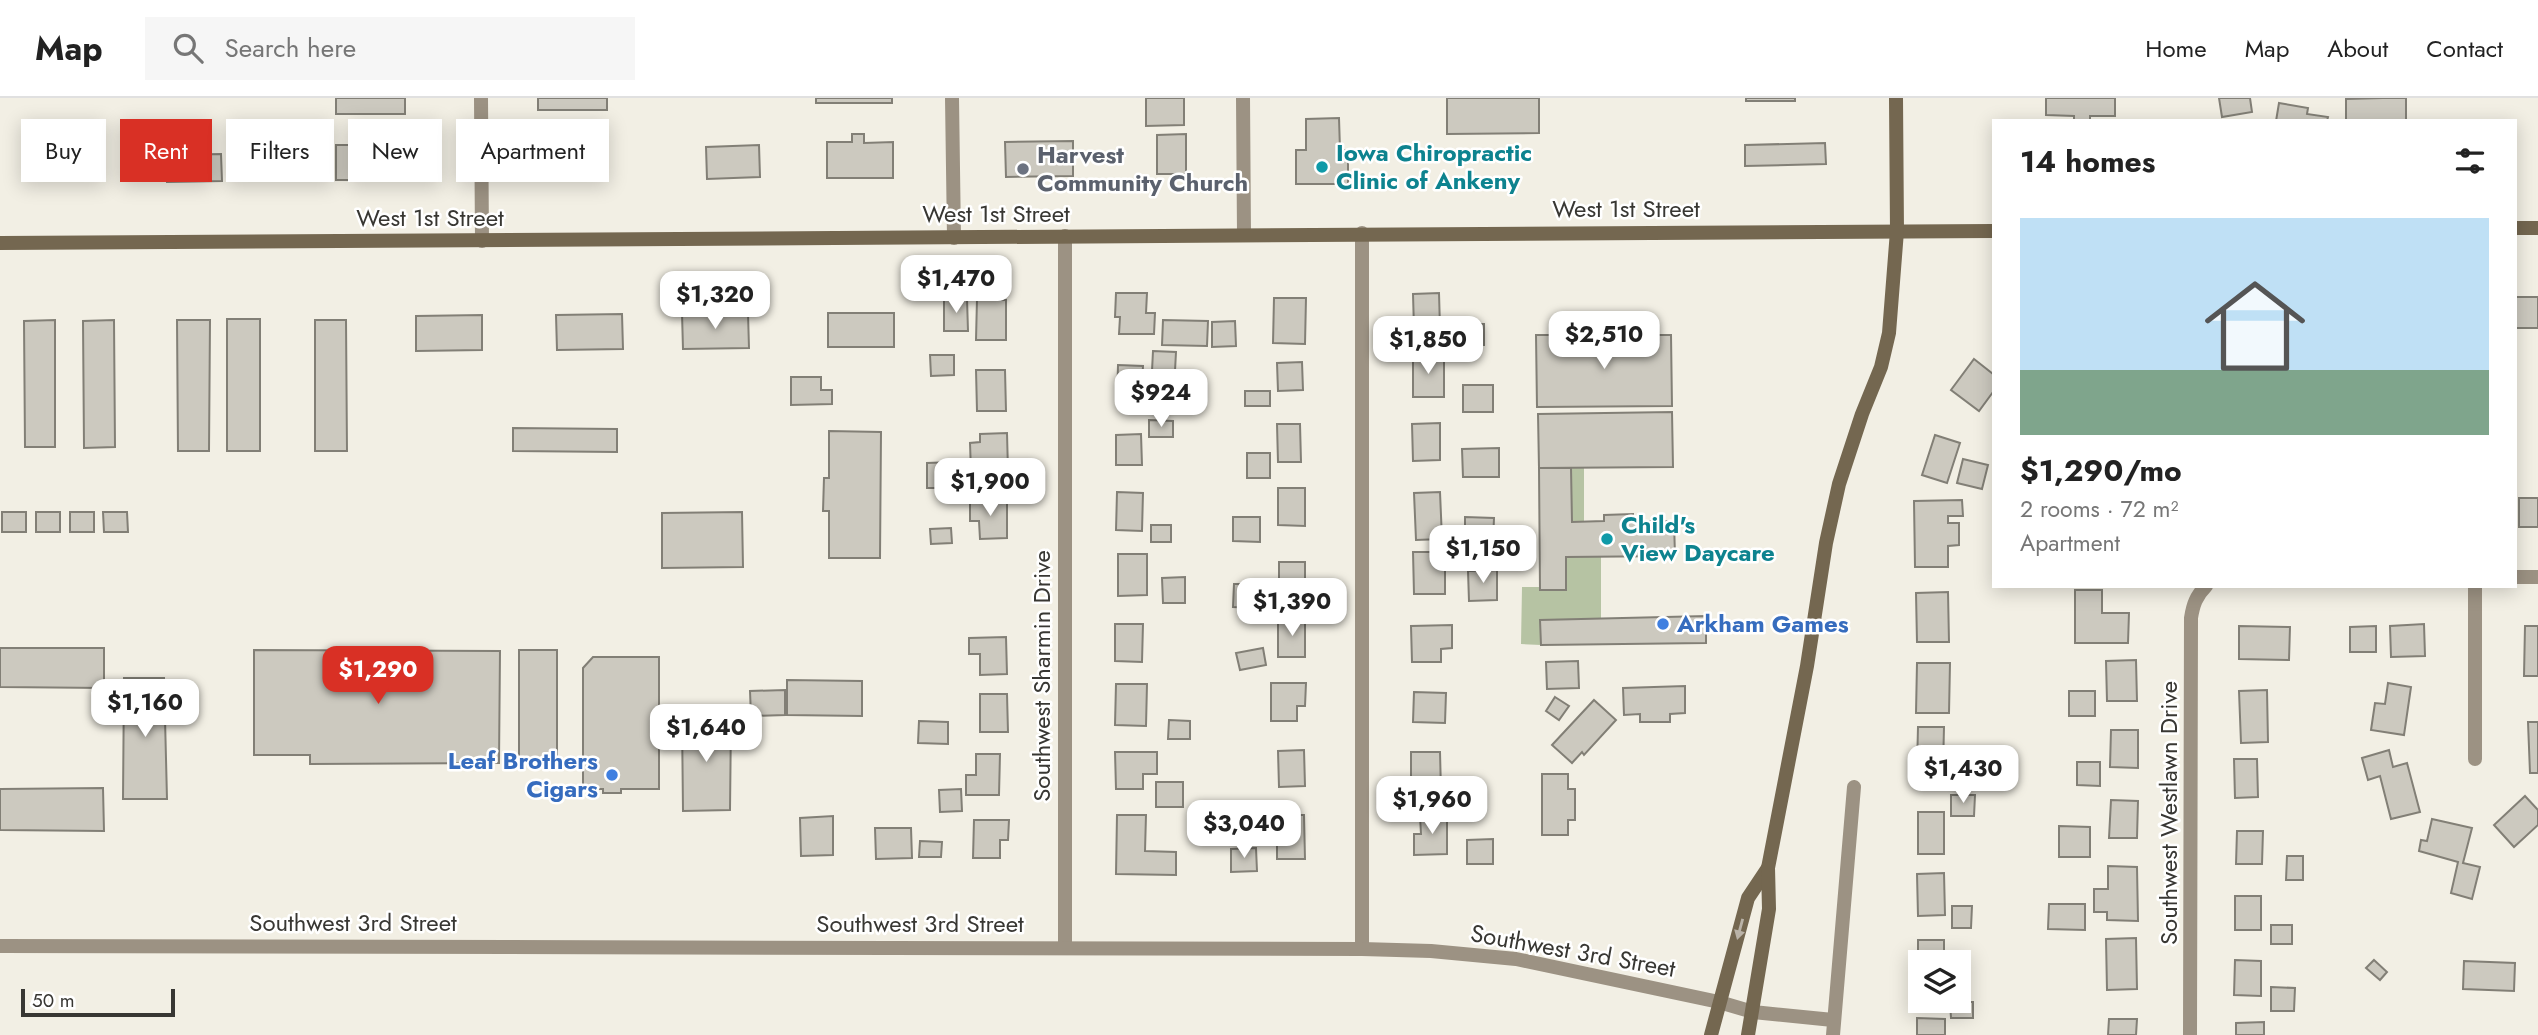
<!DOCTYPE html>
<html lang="en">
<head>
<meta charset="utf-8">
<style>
	body { margin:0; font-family:Jost,sans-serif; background:#f6f6f6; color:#222; height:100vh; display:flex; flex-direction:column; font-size:26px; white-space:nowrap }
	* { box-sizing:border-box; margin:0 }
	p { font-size:23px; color:#767676 }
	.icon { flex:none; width:38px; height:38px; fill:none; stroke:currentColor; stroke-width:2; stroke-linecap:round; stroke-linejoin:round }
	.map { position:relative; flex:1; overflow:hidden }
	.panel { position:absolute; left:1992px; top:21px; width:525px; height:469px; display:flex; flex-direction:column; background:#fff; border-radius:0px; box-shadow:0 4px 18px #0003 }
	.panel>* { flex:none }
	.hud { position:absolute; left:21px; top:21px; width:665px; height:63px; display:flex; gap:14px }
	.controls { position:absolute; left:1908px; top:852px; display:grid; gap:14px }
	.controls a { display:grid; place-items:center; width:63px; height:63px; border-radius:0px; background:#fff; box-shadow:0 4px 18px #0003; font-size:35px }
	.scale { position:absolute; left:21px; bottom:18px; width:154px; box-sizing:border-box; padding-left:7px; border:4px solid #383733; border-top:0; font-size:19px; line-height:24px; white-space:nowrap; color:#383733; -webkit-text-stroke:5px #fff; paint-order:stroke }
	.price { position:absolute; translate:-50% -60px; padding:0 16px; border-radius:14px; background:#fff; color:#222; font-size:23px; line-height:46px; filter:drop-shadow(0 2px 4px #0008) }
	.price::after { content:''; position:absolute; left:50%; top:42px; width:21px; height:16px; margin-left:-10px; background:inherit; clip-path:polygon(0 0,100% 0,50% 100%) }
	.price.on { background:#d93025; color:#fff }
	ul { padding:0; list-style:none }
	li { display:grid; align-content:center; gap:14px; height:371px; padding:0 28px }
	li span { display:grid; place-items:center; height:217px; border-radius:0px; color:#555 }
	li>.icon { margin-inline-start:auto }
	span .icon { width:126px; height:126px; fill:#fffc; stroke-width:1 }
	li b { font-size:30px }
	h2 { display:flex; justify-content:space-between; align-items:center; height:84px; padding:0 28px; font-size:30px }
	.pill { padding:0 24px; border-radius:0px; background:#fff; box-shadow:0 4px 18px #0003; font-size:24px; line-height:63px }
	.pill.on { background:#d93025; color:#fff }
	header { display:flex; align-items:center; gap:42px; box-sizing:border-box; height:98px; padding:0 35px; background:#fff; border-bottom:2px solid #e0e0e0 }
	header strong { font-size:33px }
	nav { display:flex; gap:38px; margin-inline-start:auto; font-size:24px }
	.search { width:490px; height:63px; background:#f6f6f6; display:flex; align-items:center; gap:18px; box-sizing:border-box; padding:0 24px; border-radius:0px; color:#767676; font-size:26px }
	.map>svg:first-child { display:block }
</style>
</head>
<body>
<header>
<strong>Map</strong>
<div class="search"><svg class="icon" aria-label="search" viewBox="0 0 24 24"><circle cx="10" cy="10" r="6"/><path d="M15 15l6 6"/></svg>Search here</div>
<nav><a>Home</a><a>Map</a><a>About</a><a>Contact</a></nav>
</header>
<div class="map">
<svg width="2538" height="937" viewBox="0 0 2538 937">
	<rect width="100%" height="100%" fill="#f2efe4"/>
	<g fill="#b6c3a3">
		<path d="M1571,370H1584V423L1572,424Z"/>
		<path d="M1566,459H1601V520L1541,522V547L1521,546L1522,489H1540V492H1566Z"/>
	</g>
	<g fill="#ccc9bf" stroke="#827f76" stroke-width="2">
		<rect x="336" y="0" width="69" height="16"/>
		<rect x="538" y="0" width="69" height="12"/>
		<rect x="816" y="0" width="76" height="5"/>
		<path d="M1146,0H1184V27L1146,28Z"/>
		<path d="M1447,0H1539V35L1447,36Z"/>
		<rect x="1746" y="0" width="49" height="3"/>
		<path d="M2046,0H2115V18H2090V23H2074V18L2046,17Z"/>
		<path d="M2219,0H2250L2252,14L2222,19Z"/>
		<path d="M2383,0H2406V23H2346V1Z"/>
		<path d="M2279,5L2308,10L2307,16L2328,19L2327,23H2276Z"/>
		<path d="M1339,20L1340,52H1348V86H1296V52H1306V21Z"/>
		<path d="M852,36H864V45L893,44V80H827V44H852Z"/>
		<path d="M1186,36V76H1157V37Z"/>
		<path d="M1073,43V78L1006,79L1005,44Z"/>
		<rect x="538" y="45" width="69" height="36"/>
		<path d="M1825,45L1826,66L1745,68V47Z"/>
		<rect x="336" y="47" width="69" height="35"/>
		<path d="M759,47L760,79L707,81L706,49Z"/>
		<path d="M221,56L222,83L167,84L166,57Z"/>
		<path d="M1116,195H1147L1146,215H1155L1154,236H1119L1120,219H1115Z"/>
		<path d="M1439,195L1440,230L1414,231L1413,196Z"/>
		<rect x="2515" y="199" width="23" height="31"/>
		<path d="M1274,200H1306L1305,246L1273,245Z"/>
		<path d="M967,201L968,233H944V202Z"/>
		<path d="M977,201L1006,202V242H976Z"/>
		<path d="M682,215H748L749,250L683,251Z"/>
		<rect x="828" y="215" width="66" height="34"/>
		<path d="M622,216L623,251L557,252L556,217Z"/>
		<path d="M482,217V252L416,253V218Z"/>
		<rect x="227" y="221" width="33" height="132"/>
		<path d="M55,222V349H25L24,223Z"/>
		<path d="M114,222L115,349L84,350L83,223Z"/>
		<path d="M177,222H210L209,353H178Z"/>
		<path d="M315,222H346L347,353H315Z"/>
		<path d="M1163,222L1208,223L1207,248L1162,247Z"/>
		<path d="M1235,223L1236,248L1212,249V224Z"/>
		<rect x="1453" y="226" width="31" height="21"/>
		<path d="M1536,237H1671L1672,308L1537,309Z"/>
		<path d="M1153,253L1176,254L1175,273H1152Z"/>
		<path d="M930,257H954V277L931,278Z"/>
		<path d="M1413,257L1444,258V299H1413Z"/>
		<path d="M1974,261L1993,276V294L1979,313L1951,292Z"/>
		<path d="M1302,264L1303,292L1278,293L1277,265Z"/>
		<path d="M1118,267L1143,268L1141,305L1117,304Z"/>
		<path d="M976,272H1005L1006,313H977Z"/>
		<path d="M791,279H821V292H832V306L791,307Z"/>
		<rect x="1463" y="287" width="30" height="27"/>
		<rect x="1245" y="293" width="25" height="15"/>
		<path d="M1672,314L1673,369L1539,370L1538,316Z"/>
		<path d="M1149,322L1173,323V339H1149Z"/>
		<path d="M1440,325V362L1413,363L1412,326Z"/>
		<path d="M1277,326H1300L1301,364H1278Z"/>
		<path d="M513,330L617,331V354L513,353Z"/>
		<path d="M829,333L881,334L880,460H829V413H823L824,380H829Z"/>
		<path d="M1007,335L1008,373L971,374L970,345L980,344V336Z"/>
		<path d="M1141,336L1142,367H1116V337Z"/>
		<path d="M1935,337L1960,345L1947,385L1922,377Z"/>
		<path d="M1499,350V379H1463L1462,351Z"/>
		<rect x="1247" y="355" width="23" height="25"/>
		<path d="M1963,361L1988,367L1982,391L1957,385Z"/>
		<path d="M954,364V390H927V365Z"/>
		<path d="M1539,370H1571L1572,424L1604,423V417L1633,416V423H1674L1675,458L1566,459V492H1540Z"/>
		<path d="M1278,390H1305V428L1278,427Z"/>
		<path d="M1117,394L1143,395L1142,433L1116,432Z"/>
		<path d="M1440,394L1442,441L1416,442L1414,395Z"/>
		<rect x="2519" y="400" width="19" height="29"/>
		<path d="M1962,402L1963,418H1948V425H1959V447L1948,448V469H1915L1914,403Z"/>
		<path d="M970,403H1007V440L980,441L979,423H970Z"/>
		<rect x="2" y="414" width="24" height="20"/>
		<rect x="36" y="414" width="24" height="20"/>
		<rect x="70" y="414" width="24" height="20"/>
		<path d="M103,414H127L128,434H104Z"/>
		<path d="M742,414L743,469L662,470V415Z"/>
		<path d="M1233,419H1260V444L1233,443Z"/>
		<path d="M1465,419L1494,420L1493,445H1465Z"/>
		<rect x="1151" y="427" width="20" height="17"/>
		<path d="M951,430L952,445L931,446L930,431Z"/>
		<path d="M1413,454H1445V496H1414Z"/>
		<path d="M1118,456H1147V497L1118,498Z"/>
		<rect x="1279" y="464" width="26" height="30"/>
		<path d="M1497,472V502L1469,503L1468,473Z"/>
		<path d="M1185,479V505H1163L1162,480Z"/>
		<path d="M1234,486H1259L1258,510L1233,509Z"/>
		<path d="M2075,492H2102V515H2129L2128,545H2075Z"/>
		<path d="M1948,494L1949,544H1917L1916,495Z"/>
		<path d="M1706,518V545L1541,547L1540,522Z"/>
		<rect x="1278" y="522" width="27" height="37"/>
		<path d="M1115,526H1143L1142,564L1115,563Z"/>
		<path d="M2424,526L2425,558L2391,559L2390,528Z"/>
		<path d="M1452,527V550L1441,551V564H1412L1411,528Z"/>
		<path d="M2239,528L2290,529L2289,562L2239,561Z"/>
		<path d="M2376,528V554H2350V529Z"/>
		<path d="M2525,528H2538V578H2524Z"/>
		<path d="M1006,539L1007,576L980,577V556H969V540Z"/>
		<path d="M0,550H104V590L0,589Z"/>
		<path d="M1263,550L1266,567L1240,572L1236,555Z"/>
		<path d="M254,552L500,553L499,665L310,666V657H254Z"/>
		<path d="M519,552H557V662L519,663Z"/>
		<path d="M593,559H659V691H621V695H603V691H583V570Z"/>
		<path d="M2136,562L2137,603H2107L2106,563Z"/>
		<path d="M1578,563L1579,590L1547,591L1546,564Z"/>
		<path d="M1917,565H1950L1949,615H1916Z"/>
		<path d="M124,580H164L167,701H123Z"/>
		<path d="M787,582L862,583V618L787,617Z"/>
		<path d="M1271,585H1306L1305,608H1297V623H1271Z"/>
		<path d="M2388,585L2411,589L2404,637L2371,632L2375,605L2385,606Z"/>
		<path d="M1116,586H1147L1146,628L1115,627Z"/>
		<path d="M1685,588V615L1670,616V624H1640V616L1624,617L1623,590Z"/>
		<path d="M785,592V617L751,618L750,593Z"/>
		<path d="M2267,592L2268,644L2241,645L2239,593Z"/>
		<rect x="2069" y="593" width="26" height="25"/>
		<path d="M1414,594L1446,595L1445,625L1413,624Z"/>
		<path d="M980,596H1007L1008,634H980Z"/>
		<path d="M1555,599L1569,608L1559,622L1546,613Z"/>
		<path d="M1594,602L1616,622L1584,657L1582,654L1572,665L1552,647Z"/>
		<path d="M682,620L731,621L730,712L683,713Z"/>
		<path d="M1169,622L1190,623V641H1168Z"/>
		<path d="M919,623L948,624V646L918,645Z"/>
		<path d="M2528,624H2538V675H2530Z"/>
		<path d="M1918,629H1944L1943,671L1917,670Z"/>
		<path d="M2111,632H2138V670L2110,669Z"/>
		<path d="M1304,652L1305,688L1279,689L1278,653Z"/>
		<path d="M2389,652L2393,669L2407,665L2420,714L2391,721L2380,678L2368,682L2362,660Z"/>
		<path d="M1115,654H1157V676H1143V691H1116Z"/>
		<path d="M1411,654H1440L1441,693H1411Z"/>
		<path d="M976,656H1000L999,697H966V677H976Z"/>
		<path d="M2234,661H2257L2258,699L2235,700Z"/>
		<path d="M2077,664H2100V688L2077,687Z"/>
		<path d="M1542,676H1568V691H1575V722H1568V737H1542Z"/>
		<rect x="1156" y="684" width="27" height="25"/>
		<path d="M103,690L104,733L0,732V691Z"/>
		<path d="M961,691L962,713L940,714L939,692Z"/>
		<path d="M1951,697H1975L1974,718H1951Z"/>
		<path d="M2525,698L2538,712V727L2514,749L2494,727Z"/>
		<path d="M2111,702L2138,703L2137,740H2109Z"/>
		<rect x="1918" y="714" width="26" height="42"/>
		<path d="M1117,717H1146L1145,753L1176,754V777L1116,776Z"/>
		<path d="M1277,717H1304L1305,761H1277Z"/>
		<path d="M833,718V757L801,758L800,720Z"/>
		<path d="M1420,718H1447V756L1414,757V736H1421Z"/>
		<path d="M2432,721L2472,730L2463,765L2480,769L2472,801L2451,795L2458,764L2419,753L2421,742L2427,743Z"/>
		<path d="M974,722H1009L1008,742H1000V760H973Z"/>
		<path d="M2059,728L2090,729V759H2059Z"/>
		<path d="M875,730H911L912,760L876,761Z"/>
		<path d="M2237,733H2263L2262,766H2236Z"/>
		<path d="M1493,741V766H1467V742Z"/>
		<path d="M920,743L942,744L941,759H919Z"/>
		<path d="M1256,750L1257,773L1231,774V751Z"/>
		<path d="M2287,758H2303V782H2286Z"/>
		<path d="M2108,768L2137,769L2138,823L2107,822V814H2094V791H2108Z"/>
		<path d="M1944,775L1945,817L1918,818L1917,776Z"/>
		<rect x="2235" y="798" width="26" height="34"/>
		<path d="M2049,806H2085V832L2048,831Z"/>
		<path d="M1952,808H1972L1971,830H1952Z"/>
		<rect x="2271" y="827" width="21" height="19"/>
		<path d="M2136,840L2137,891L2107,892L2106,841Z"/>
		<path d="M1918,842H1944V855H1948V864H1920V886H1918Z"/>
		<path d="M2235,862L2261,863V898L2234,897Z"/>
		<path d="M2374,862L2387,874L2380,882L2366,870Z"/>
		<path d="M2464,863L2515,865L2514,893L2463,891Z"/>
		<path d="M2271,889L2295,890L2294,913H2271Z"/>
		<path d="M1950,904H1973V920H1951Z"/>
		<path d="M1917,920L1945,921V937H1917Z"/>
		<path d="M2109,921H2137L2136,937H2108Z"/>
		<path d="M2264,924V937H2236V925Z"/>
	</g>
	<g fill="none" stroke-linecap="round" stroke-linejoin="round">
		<g stroke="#9c9283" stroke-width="14">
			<path d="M481,0L482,143"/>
			<path d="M952,0L954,140"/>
			<path d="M1243,0L1244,137"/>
			<path d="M1065,138V849"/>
			<path d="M2515,479H2538"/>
			<path d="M2475,488V661"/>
			<path d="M1362,851V135"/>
			<path d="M1753,914L1833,922"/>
			<path d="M1833,937L1854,689"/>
			<path d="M2190,937L2191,520C2193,507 2196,498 2206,488"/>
		</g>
		<path stroke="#9c9283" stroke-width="14" d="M0,848L1362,851L1431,853L1516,861L1719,904L1753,914"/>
		<g stroke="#746750" stroke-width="14">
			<path d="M2515,130H2538"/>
			<path d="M0,145L1993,133"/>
			<path d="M1711,937L1748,800L1768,770"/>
			<path d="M1748,937L1769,811L1768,770L1807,568L1826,445L1839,386L1862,316L1881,269L1889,235L1897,133L1896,0"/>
		</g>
	</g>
	<defs><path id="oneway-solid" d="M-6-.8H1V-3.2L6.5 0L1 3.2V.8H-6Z" transform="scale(1.75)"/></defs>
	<use fill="#bab3a8" href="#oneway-solid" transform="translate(1740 831) rotate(105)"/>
	<g fill="#0f9aa8" stroke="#fff" stroke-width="2.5">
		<circle cx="1322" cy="69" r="7"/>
		<circle cx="1607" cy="441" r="7"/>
	</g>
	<circle fill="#6b7280" stroke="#fff" stroke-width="2.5" cx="1023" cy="71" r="7"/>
	<g fill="#3f7fe0" stroke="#fff" stroke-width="2.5">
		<circle cx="1663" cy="526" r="7"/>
		<circle cx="612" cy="677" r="7"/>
	</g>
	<g text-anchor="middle" stroke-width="5" stroke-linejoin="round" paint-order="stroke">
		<g font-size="24" font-weight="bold" fill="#0d838f" stroke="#fff" text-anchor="start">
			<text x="1336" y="63">Iowa Chiropractic<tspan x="1336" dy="28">Clinic of Ankeny</tspan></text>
			<text x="1621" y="435">Child's<tspan x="1621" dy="28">View Daycare</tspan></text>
		</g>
		<g font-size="24" font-weight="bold" fill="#5b616d" stroke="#fff" text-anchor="start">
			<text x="1037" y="65">Harvest<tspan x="1037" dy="28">Community Church</tspan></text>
		</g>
		<g font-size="24" fill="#383733" stroke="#fff">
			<text x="1626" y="119">West 1st Street</text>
			<text x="996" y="124">West 1st Street</text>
			<text x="430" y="128">West 1st Street</text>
			<text transform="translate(1042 578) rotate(-90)" y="8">Southwest Sharmin Drive</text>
			<text transform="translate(2169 715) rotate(-90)" y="8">Southwest Westlawn Drive</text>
			<text x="353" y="833">Southwest 3rd Street</text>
			<text x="920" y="834">Southwest 3rd Street</text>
			<text transform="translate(1573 853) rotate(10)" y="8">Southwest 3rd Street</text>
		</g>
		<g font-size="24" font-weight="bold" fill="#366cbe" stroke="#fff" text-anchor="start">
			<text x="1677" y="534">Arkham Games</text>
			<text x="598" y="671" text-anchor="end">Leaf Brothers<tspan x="598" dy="28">Cigars</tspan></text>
		</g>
	</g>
</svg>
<div class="controls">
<a><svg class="icon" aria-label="layers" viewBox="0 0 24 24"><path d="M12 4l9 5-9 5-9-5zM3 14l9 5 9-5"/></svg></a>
</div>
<div class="scale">50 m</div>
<b class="price" style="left:956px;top:217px">$1,470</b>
<b class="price" style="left:715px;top:233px">$1,320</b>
<b class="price" style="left:1604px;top:273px">$2,510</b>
<b class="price" style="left:1428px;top:278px">$1,850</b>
<b class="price" style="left:1161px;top:331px">$924</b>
<b class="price" style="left:990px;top:420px">$1,900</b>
<b class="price" style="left:1483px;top:487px">$1,150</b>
<b class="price" style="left:1292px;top:540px">$1,390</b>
<b class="price on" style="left:378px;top:608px">$1,290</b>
<b class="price" style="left:145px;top:641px">$1,160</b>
<b class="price" style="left:706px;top:666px">$1,640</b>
<b class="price" style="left:1963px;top:707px">$1,430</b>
<b class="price" style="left:1432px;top:738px">$1,960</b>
<b class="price" style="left:1244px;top:762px">$3,040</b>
<div class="hud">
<a class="pill">Buy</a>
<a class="pill on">Rent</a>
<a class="pill">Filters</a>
<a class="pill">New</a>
<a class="pill">Apartment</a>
</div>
<section class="panel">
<h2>14 homes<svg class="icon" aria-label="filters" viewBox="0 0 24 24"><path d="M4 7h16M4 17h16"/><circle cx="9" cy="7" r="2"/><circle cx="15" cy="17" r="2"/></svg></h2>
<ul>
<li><span style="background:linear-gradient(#bfe0f5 70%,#7fa58c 0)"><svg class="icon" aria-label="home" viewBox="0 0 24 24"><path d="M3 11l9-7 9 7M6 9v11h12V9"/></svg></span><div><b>$1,290/mo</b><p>2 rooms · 72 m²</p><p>Apartment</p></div></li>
</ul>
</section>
</div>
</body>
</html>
